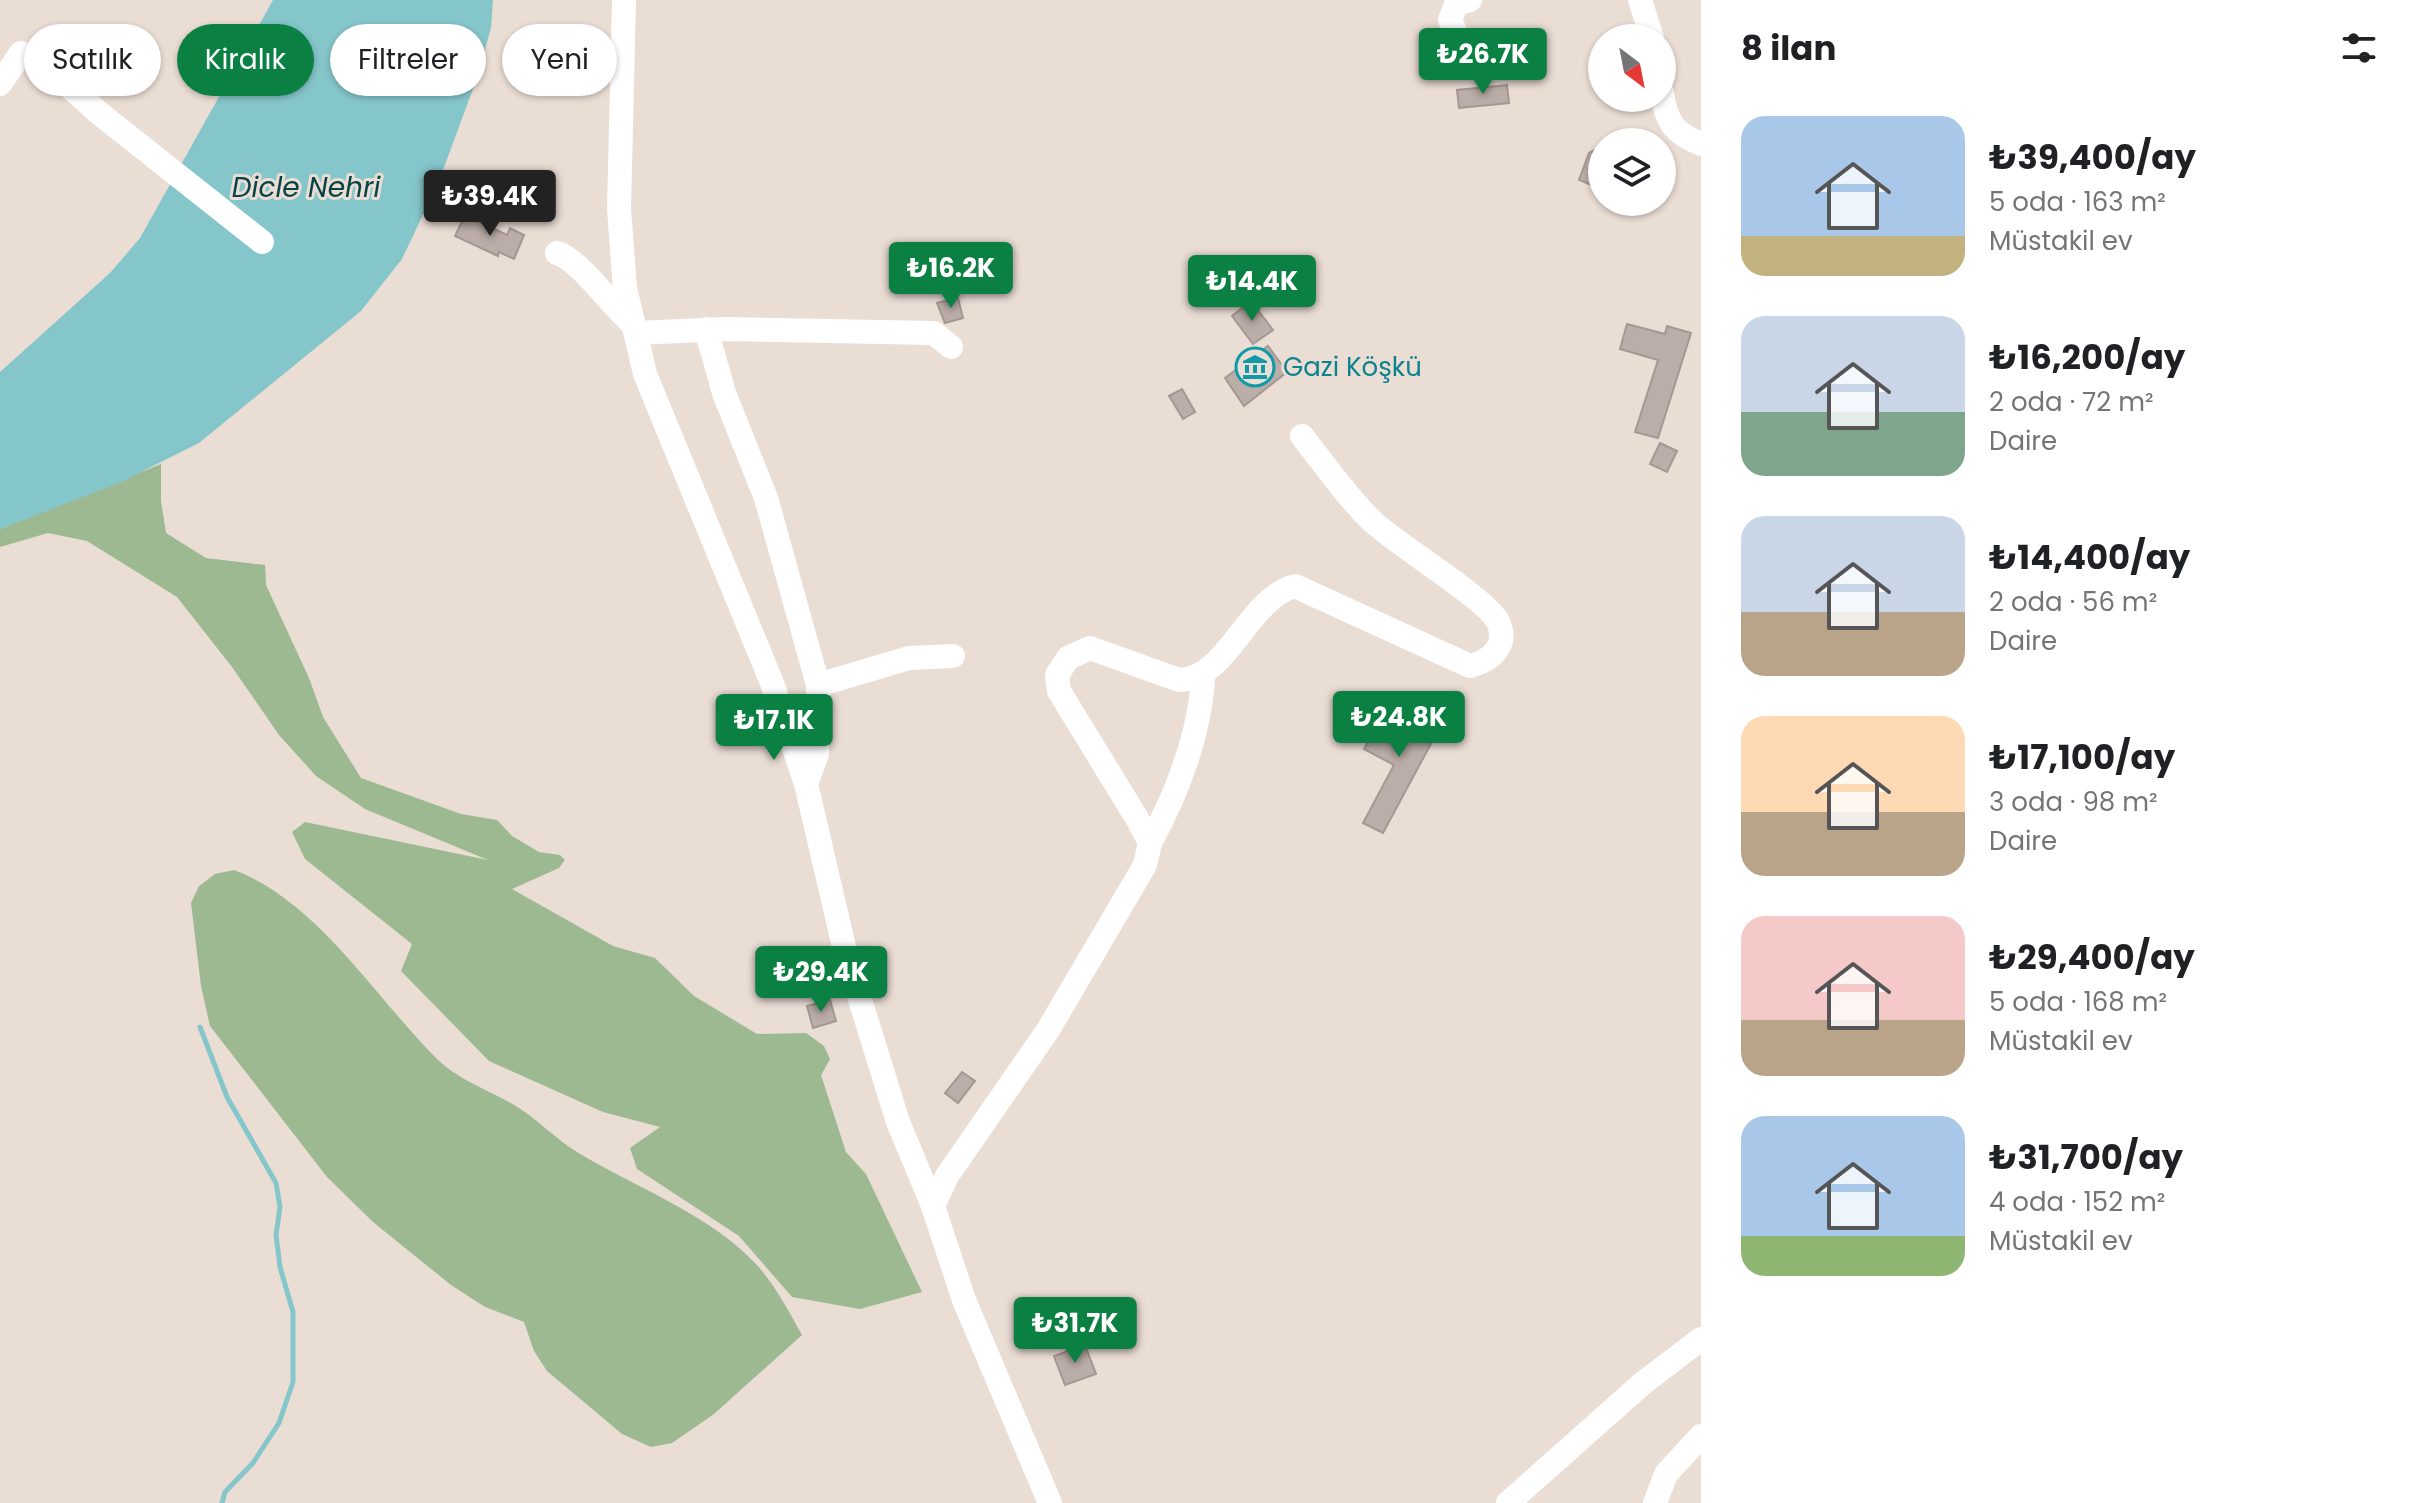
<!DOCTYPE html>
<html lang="tr">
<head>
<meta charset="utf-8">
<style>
	body { margin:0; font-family:Poppins,sans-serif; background:#f6f6f6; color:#202124; height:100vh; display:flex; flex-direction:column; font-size:30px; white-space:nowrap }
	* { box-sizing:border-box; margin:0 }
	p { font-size:26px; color:#757577 }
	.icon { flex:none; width:44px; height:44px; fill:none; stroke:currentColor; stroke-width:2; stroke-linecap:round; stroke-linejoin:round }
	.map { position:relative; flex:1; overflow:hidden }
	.drawer { display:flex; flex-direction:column; background:#fff; width:720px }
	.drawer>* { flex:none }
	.hud { position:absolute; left:24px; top:24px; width:760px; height:72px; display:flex; gap:16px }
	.needle { width:52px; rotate:148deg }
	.tools { position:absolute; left:1588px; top:24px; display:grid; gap:16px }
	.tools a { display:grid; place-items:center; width:88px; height:88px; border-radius:50%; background:#fff; box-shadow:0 2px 6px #0004; font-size:40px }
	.price { position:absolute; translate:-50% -68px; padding:0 18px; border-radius:8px; background:#0b8043; color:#fff; font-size:26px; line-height:52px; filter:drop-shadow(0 2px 4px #0008) }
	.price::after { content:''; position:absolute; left:50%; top:48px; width:24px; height:18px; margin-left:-12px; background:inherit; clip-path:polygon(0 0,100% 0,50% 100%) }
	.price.selected { background:#222; color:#fff }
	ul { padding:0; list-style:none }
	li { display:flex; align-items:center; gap:24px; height:200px; padding:0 40px }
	li span { display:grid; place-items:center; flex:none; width:224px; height:160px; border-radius:24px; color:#555 }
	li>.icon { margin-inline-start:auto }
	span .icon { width:96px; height:96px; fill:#fffc; stroke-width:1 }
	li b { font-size:34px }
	h2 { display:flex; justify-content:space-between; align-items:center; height:96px; padding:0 40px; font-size:34px }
	.tag { padding:0 28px; border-radius:36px; background:#fff; box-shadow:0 2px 6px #0004; font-size:28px; line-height:72px }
	.tag.selected { background:#0b8043; color:#fff }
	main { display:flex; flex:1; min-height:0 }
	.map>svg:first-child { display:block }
</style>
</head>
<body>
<main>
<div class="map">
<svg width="1701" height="1503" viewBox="0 0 1701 1503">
	<rect width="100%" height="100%" fill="#eaddd4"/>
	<g fill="#9cb992">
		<path d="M161,464V501L166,533L206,558L265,565L266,585L309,678L323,717L361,778L461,814L497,820L512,836L539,852L560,855L565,860L559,868L512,889L613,946L655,958L694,996L757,1034L806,1033L824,1046L830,1059L821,1075L846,1152L866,1174L922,1292L860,1309L792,1297L739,1236L637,1169L630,1148L660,1127L603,1112L489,1061L401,971L412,944L305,859L292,832L305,822L488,860L365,809L316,776L279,735L232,667L177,597L87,541L48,533L0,547V529Z"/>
		<path d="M234,870C317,901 375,997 436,1058C459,1081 492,1091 519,1108C539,1121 556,1139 577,1152C636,1188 708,1213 756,1264C775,1285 788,1310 802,1335L714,1414L672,1443L651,1447L622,1434L547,1371L534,1351L524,1322L485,1307L451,1285L373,1222L327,1177L210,1026L201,986L191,903L199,886L215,874Z"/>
	</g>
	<path fill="#85c6cb" d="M273,0H493L491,28L477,78L439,181L402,259L361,311L199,443L119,483L0,529V372L110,273L140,238Z"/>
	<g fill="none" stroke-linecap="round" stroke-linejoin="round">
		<path stroke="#85c6cb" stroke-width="5" d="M200,1027L227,1097L276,1183L280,1207L276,1235L280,1267L293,1312V1382L279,1423L253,1463L225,1492L222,1503"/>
	</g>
	<g fill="#bbada7" stroke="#a59791" stroke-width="2">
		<path d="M1507,85L1509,103L1459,108L1457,90Z"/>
		<path d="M1602,146V189L1579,180L1589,153Z"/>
		<path d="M465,215L507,235L510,228L524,235L514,259L499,252L498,256L455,236Z"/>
		<path d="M958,298L963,318L945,323L937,303Z"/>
		<path d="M1251,301L1273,330L1253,344L1232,316Z"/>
		<path d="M1627,324L1665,334L1667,326L1691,333L1658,438L1635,432L1658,360L1620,349Z"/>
		<path d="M1268,346L1287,372L1244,406L1225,378Z"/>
		<path d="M1182,389L1195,412L1183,419L1169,396Z"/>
		<path d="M1660,443L1677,451L1667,472L1650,464Z"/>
		<path d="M1400,703L1441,725L1383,833L1363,823L1394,765L1364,749L1382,717L1390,721Z"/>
		<path d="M830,1000L836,1021L813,1028L807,1006Z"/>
		<path d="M962,1072L975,1081L958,1103L945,1093Z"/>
		<path d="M1085,1345L1096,1374L1065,1385L1054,1356Z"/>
	</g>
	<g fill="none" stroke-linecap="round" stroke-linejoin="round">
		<g stroke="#fff" stroke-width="24">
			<path d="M624,0L619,209L625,288L645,374L772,683L806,784L845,951L898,1122L933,1206L964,1300L1050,1503"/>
			<path d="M1470,0L1456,4L1450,20L1471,66"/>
			<path d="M1640,0L1652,38"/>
			<path d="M0,84L21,53L40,60L99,113L262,242"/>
			<path d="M1662,93C1666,122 1674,133 1701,144"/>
			<path d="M557,253C580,260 611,306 634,325"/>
			<path d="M706,329L724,393L766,498L818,685"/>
			<path d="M636,333L726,329L934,333L951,347"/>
			<path d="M806,784L817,754L818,685L909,658L953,656"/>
			<path d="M1150,843C1177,794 1201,731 1203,675"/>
			<path d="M933,1206L947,1176L1048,1030L1145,865L1150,843L1138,820L1059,691L1057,675L1068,658L1090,648L1179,680C1228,679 1247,599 1295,586L1470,666C1491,661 1509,645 1498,622C1488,600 1399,546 1373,522C1346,496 1325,465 1302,436"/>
			<path d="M1508,1503L1643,1383L1701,1339"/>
			<path d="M1655,1503L1666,1474L1701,1436"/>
		</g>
	</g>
	<defs>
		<g id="museum-ring" transform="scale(2)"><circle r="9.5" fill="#eaddd4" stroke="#0f9aa8" stroke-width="1.5"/><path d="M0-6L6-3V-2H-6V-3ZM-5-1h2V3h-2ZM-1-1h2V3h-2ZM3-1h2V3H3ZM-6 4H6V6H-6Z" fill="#0f9aa8"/></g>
	</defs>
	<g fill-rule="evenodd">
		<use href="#museum-ring" x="1255" y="367"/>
	</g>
	<g text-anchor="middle" stroke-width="6" stroke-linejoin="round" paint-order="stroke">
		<g font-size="26" fill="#0d838f" stroke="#eaddd4" text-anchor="start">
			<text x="1283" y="376">Gazi Köşkü</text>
		</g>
		<g font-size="28" font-style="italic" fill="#064448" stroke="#eaddd4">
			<text x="306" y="197">Dicle Nehri</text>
		</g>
	</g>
</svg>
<div class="tools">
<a><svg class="needle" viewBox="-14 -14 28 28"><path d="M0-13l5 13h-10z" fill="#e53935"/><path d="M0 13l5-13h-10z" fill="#757577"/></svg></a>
<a><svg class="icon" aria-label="layers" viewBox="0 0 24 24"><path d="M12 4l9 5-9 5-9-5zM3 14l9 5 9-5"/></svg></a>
</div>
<b class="price" style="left:1483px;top:96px">₺26.7K</b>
<b class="price selected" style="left:490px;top:238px">₺39.4K</b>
<b class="price" style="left:951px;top:310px">₺16.2K</b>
<b class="price" style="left:1252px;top:323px">₺14.4K</b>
<b class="price" style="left:1399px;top:759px">₺24.8K</b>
<b class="price" style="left:774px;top:762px">₺17.1K</b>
<b class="price" style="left:821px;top:1014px">₺29.4K</b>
<b class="price" style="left:1075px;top:1365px">₺31.7K</b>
<div class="hud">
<a class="tag">Satılık</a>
<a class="tag selected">Kiralık</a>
<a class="tag">Filtreler</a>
<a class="tag">Yeni</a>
</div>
</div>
<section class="drawer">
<h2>8 ilan<svg class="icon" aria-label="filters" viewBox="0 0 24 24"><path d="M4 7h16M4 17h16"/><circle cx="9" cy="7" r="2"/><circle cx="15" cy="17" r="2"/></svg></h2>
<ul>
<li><span style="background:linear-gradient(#a9c7e8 75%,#c2b280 0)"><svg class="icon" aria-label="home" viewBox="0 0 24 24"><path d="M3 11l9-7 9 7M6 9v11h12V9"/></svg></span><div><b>₺39,400/ay</b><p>5 oda · 163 m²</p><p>Müstakil ev</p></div></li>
<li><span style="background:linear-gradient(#c9d6e8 60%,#7fa58c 0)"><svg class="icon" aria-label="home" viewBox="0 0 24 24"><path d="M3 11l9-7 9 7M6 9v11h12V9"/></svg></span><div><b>₺16,200/ay</b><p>2 oda · 72 m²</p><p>Daire</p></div></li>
<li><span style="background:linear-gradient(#c9d6e8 60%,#b9a48a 0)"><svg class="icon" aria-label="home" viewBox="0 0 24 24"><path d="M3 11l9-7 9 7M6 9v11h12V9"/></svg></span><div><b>₺14,400/ay</b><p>2 oda · 56 m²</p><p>Daire</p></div></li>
<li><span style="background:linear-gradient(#ffd9b3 60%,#b9a48a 0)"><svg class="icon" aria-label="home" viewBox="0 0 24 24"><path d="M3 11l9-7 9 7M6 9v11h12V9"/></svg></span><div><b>₺17,100/ay</b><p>3 oda · 98 m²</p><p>Daire</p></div></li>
<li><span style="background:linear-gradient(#f6c9c9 65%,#b9a48a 0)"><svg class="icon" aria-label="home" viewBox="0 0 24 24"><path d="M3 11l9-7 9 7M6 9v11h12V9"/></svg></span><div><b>₺29,400/ay</b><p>5 oda · 168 m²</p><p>Müstakil ev</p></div></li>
<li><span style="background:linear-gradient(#a9c7e8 75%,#8fb573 0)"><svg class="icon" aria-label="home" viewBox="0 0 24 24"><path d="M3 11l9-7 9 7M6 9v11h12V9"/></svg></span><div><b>₺31,700/ay</b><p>4 oda · 152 m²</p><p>Müstakil ev</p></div></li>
</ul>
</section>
</main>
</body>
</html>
